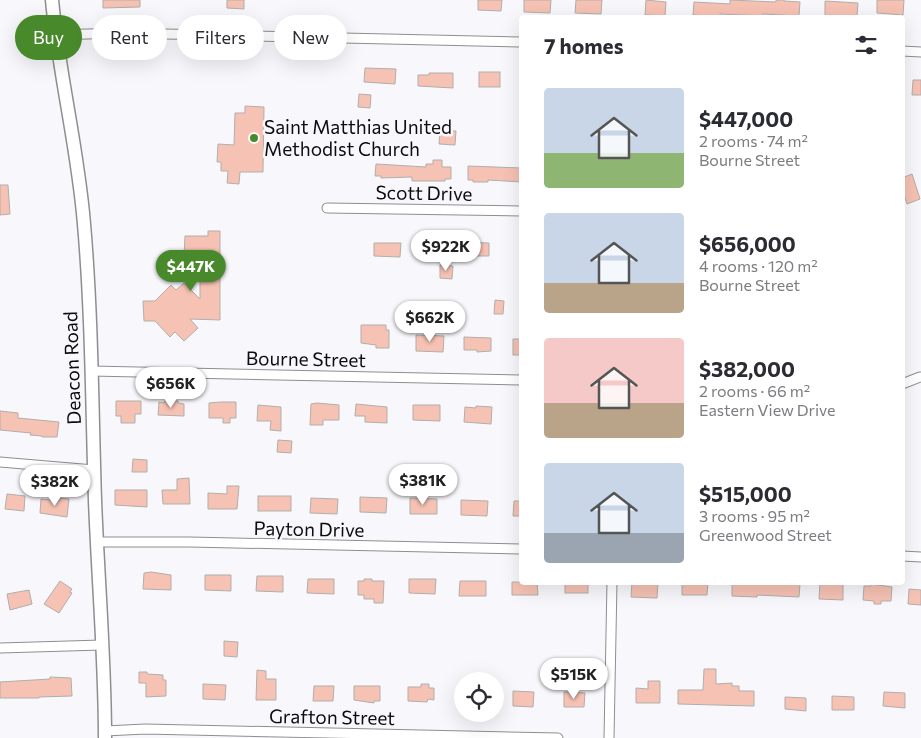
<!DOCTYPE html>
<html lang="en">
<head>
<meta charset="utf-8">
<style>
	body { margin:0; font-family:Commissioner,sans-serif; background:#f2f2f3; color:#2b2b33; height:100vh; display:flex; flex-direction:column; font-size:19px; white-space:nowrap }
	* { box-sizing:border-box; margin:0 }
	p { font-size:16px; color:#7c7c81 }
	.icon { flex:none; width:28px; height:28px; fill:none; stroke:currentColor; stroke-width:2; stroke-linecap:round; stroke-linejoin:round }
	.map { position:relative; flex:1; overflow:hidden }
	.details { position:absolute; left:519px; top:15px; width:386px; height:570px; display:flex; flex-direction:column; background:#fff; border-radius:5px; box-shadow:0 5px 20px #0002 }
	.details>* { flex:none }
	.banner { position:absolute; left:15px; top:15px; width:429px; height:45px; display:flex; gap:10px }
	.buttons { position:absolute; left:454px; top:672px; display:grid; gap:10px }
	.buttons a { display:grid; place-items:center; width:50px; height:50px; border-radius:50%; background:#fff; box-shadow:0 5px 20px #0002; font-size:25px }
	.price { position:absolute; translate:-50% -42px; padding:0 11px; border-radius:18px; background:#fff; color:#222; font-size:16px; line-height:32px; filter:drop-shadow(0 1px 2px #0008) }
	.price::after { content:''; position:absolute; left:50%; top:30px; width:15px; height:11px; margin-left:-8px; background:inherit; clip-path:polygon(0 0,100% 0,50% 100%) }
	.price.selected { background:#48892b; color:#fff }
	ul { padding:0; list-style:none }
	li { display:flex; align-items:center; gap:15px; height:125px; padding:0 25px }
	li span { display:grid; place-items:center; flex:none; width:140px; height:100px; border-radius:5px; color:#555 }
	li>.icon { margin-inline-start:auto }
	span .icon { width:60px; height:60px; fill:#fffc; stroke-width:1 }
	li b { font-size:21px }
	h2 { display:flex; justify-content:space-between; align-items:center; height:60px; padding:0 25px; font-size:21px }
	.tag { padding:0 18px; border-radius:22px; background:#fff; box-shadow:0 5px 20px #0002; font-size:18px; line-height:45px }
	.tag.selected { background:#48892b; color:#fff }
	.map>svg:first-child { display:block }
</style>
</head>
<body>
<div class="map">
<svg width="921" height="738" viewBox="0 0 921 738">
	<rect width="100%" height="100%" fill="#f8f8fc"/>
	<g fill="#f6c2b4" stroke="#b1aeac">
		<path d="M103,0H140V7L103,8Z"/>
		<path d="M227,0H244V9L227,8Z"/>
		<path d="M478,0H502L501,11L478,10Z"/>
		<path d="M524,0H551L550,13L524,12Z"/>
		<path d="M576,0H602L601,14L575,13Z"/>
		<path d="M646,0L666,2L665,16L645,15Z"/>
		<path d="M730,0L776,2V0H784V1L800,2L799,16L763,14L762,16L720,14V17L693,15L694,2L730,4Z"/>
		<path d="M877,0H904L903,15L877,13Z"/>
		<path d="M825,1L858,3L857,17L825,16Z"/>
		<path d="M365,68L396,69L395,84L364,82Z"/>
		<rect x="479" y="72" width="21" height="15"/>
		<path d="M429,73H453V88L418,86V75H429Z"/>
		<path d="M913,80H921V95H912Z"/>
		<path d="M359,94L371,95L370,108L358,107Z"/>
		<path d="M245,106L264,107L263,172H240L239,184L227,183L228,171H221V162H217L218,144L234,145L235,113H245Z"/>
		<path d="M440,130L456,131L455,145L439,144Z"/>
		<path d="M433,160H442V167H451V179H445V181H412V177L381,178V176H375L376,164L426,167V164H433Z"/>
		<path d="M468,166L521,168V182L488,180V182H473V180H468Z"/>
		<path d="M912,174L920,199L907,204L904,195L902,196V178Z"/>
		<path d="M0,185H8L10,214L0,215Z"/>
		<path d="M208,231H220V320L190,319L198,328L184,341L175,332L170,337L155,321H144L143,301H155L171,285L176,290L184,283L200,299V256H184L185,236H208Z"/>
		<path d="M421,242L446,243V256L420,255Z"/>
		<path d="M463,242L489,243V256H463Z"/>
		<path d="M374,243H401L400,257L374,256Z"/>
		<path d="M440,265L453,266L452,279L440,278Z"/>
		<path d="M495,300L504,301L503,314H494Z"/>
		<path d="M361,325H386V330H389V348H376V345L361,343Z"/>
		<path d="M416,335L444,336L443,352L416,351Z"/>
		<path d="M464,337L491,338V351L477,352V350H464Z"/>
		<rect x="513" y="339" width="8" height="16"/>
		<path d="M116,401H141V414H135V423H121V416H116Z"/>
		<path d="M165,401H178V403L184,404V416L158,415L159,402L164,403Z"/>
		<path d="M221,402H236V418H230V423H223V418H209V403Z"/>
		<path d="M317,403L339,405V420H323V425H310L311,404Z"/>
		<path d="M356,404L387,407V423L365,422V416H355Z"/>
		<path d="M258,405L281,407V431L270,430L271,421H257Z"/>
		<path d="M413,405H440V421L413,420Z"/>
		<path d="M476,406L492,407L491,424L464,422L465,407L476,408Z"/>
		<path d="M0,411L18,413V418L59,422L57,437H42V436L30,435L31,433L0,430Z"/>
		<path d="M278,440L292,441L291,453L277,452Z"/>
		<path d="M133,459L147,460V472H132Z"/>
		<path d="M189,478L190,504H163L162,490H177V479Z"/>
		<path d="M227,486H239L237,509H208V493L227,494Z"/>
		<path d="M115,490H147V507L115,505Z"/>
		<path d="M7,494L25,496L24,511L5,509Z"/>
		<rect x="258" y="496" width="33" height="15"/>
		<path d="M360,497L387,498L386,513L360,512Z"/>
		<path d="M60,498L69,499L67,517L40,513L41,499L60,501Z"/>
		<path d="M311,498L338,499L337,514L310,513Z"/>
		<path d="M410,498L437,499V514H410Z"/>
		<path d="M461,500L488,501L487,516L461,515Z"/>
		<path d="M514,501H521V516H513Z"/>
		<path d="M151,572L171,575V590L143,589L144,573Z"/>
		<path d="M205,575H231V591L205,590Z"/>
		<path d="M257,576H283V592L256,591Z"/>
		<path d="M308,579H334V594L307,593Z"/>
		<path d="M364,579H372V581H384L383,603H374V599H364V595H358V581H364Z"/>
		<path d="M409,579H436L435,594L409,593Z"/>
		<path d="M60,581L72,589L70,592L72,593L59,613L44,604Z"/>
		<path d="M460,581H486V596H459Z"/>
		<path d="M512,582H537L538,595H512Z"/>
		<rect x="565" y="582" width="23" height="11"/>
		<path d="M632,582H658L657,598L631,597Z"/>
		<path d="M682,582H708L707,595H682Z"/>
		<path d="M732,582L800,584L799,597L757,595V597L732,596Z"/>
		<path d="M829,583L843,584V600L819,599L820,584Z"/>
		<path d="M871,584L892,587L891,601H881V604H874V601L863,600L864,586H871Z"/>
		<path d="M909,589L921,590V605L908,604Z"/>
		<path d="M29,590L32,604L10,610L7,594Z"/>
		<path d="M224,641L238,642L237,657L224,656Z"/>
		<path d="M704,669H716V684L732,683V686H739V691H754V706L678,704V690H703Z"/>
		<path d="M257,670L266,671V679H276V700H256Z"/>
		<path d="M139,672H147V674L163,675V680H166V696L146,697V683H139Z"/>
		<path d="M50,677L71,678L72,696L39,697V698H0V682L50,679Z"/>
		<path d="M648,681H660V703H636V688L648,689Z"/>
		<path d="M203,684L226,685L225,700L203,699Z"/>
		<path d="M421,684H429V688H434V700L428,699L427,702L408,701V687H421Z"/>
		<path d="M314,686H334L333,701H313Z"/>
		<path d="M354,686H380V701H374V703L354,700Z"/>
		<path d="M513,691L534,692L533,707L513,706Z"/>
		<path d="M564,692L585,693L584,707H564Z"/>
		<path d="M884,692L905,693V708L883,706Z"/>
		<path d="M832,696L854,697V710H832Z"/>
		<path d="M785,697L806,698V711L785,709Z"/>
	</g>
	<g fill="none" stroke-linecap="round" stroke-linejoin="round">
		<g stroke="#8e8e91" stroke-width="11">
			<g id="minor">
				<path d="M55,35L120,33L521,42"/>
				<path d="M902,51L921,52"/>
				<path d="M327,208L521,211"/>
				<path d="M91,371L521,380"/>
				<path d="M902,384L920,377"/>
				<path d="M0,462L94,470"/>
				<path d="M96,542H190L521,549"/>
				<path d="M902,556L921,557"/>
				<path d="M0,648L102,645"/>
				<path d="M105,731L145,729L558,738"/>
				<path d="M609,738L612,582"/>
			</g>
		</g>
		<g stroke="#8e8e91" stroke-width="15">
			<path id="secondary" d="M52,0C59,75 78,149 84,224C92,316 92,408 95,500C98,579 105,659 105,738"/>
		</g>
		<use href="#minor" stroke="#fff" stroke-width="9"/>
		<use href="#secondary" stroke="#fff" stroke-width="12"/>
	</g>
	<circle fill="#48892b" stroke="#f8f8fc" stroke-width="2" cx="254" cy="138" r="5"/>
	<g text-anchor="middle" stroke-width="5" stroke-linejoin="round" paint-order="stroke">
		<g font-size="19" fill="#0d0d0e" stroke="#f8f8fc" text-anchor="start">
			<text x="264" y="134">Saint Matthias United<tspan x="264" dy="22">Methodist Church</tspan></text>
		</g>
		<g font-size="19" fill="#0d0d0e" stroke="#f8f8fc">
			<text transform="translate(424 193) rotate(1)" y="7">Scott Drive</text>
			<text transform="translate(306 359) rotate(1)" y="7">Bourne Street</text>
			<text transform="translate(72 368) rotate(-92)" y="7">Deacon Road</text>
			<text transform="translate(309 529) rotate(1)" y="7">Payton Drive</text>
			<text transform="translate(332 717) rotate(1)" y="7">Grafton Street</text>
		</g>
	</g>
</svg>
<div class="buttons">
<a><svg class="icon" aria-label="locate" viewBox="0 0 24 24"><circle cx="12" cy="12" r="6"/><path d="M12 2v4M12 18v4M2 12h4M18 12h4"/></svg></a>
</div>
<b class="price" style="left:446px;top:272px">$922K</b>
<b class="price selected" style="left:191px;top:292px">$447K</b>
<b class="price" style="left:430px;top:343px">$662K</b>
<b class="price" style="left:171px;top:409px">$656K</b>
<b class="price" style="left:423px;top:506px">$381K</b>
<b class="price" style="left:55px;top:507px">$382K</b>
<b class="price" style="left:574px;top:700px">$515K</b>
<div class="banner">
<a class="tag selected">Buy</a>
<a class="tag">Rent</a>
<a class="tag">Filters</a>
<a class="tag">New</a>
</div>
<section class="details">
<h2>7 homes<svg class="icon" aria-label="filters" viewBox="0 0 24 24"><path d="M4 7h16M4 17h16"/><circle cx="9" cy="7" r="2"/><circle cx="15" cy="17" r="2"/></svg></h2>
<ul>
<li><span style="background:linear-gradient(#c9d6e8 65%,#8fb573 0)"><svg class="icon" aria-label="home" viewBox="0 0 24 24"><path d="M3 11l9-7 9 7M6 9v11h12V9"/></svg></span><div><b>$447,000</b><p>2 rooms · 74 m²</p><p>Bourne Street</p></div></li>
<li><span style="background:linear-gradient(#c9d6e8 70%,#b9a48a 0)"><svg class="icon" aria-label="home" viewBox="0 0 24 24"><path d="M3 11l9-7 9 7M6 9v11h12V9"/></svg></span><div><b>$656,000</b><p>4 rooms · 120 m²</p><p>Bourne Street</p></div></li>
<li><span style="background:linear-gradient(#f6c9c9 65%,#b9a48a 0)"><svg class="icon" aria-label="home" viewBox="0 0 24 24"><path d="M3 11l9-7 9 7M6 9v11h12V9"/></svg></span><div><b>$382,000</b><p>2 rooms · 66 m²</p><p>Eastern View Drive</p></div></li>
<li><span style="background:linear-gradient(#c9d6e8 70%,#9aa5b1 0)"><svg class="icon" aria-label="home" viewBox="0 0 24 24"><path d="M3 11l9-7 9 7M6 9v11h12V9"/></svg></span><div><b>$515,000</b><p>3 rooms · 95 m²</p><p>Greenwood Street</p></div></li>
</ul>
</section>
</div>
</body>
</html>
